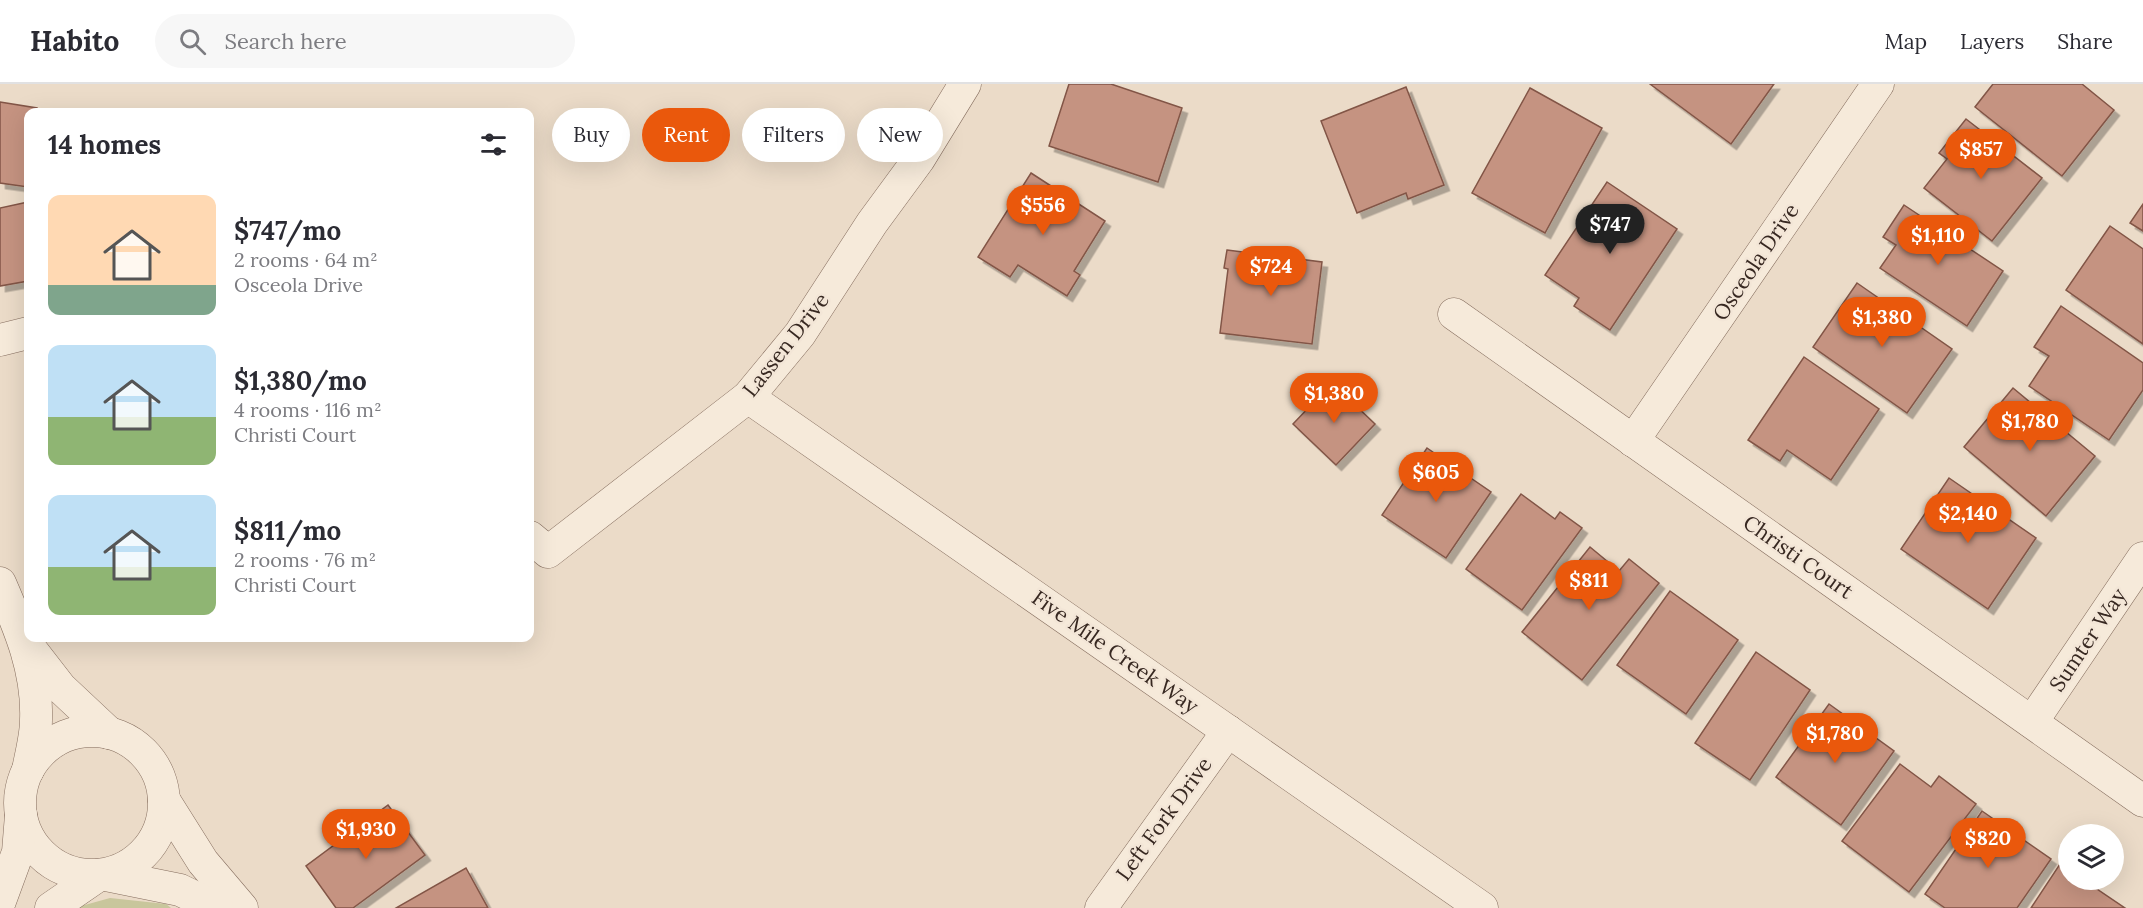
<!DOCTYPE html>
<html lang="en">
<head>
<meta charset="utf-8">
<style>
	body { margin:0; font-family:Lora,serif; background:#f7f7f7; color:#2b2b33; height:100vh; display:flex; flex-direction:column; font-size:22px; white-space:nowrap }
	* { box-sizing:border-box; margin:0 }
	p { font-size:20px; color:#7c7c81 }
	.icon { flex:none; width:33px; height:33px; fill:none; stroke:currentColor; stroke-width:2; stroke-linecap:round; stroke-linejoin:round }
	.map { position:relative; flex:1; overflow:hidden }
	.sheet { position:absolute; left:24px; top:24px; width:510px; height:534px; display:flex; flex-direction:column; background:#fff; border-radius:12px; box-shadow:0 6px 24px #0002 }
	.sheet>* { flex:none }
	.top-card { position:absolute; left:552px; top:24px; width:570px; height:54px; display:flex; gap:12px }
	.tools { position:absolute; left:2058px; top:740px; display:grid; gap:12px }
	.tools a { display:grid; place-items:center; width:66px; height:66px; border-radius:50%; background:#fff; box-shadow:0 6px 24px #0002; font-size:30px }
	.price { position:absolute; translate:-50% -51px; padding:0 14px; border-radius:21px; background:#ea580c; color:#fff; font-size:20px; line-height:39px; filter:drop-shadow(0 2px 3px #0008) }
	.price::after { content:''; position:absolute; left:50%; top:36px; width:18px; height:14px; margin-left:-9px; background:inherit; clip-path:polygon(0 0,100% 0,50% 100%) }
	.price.active { background:#222; color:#fff }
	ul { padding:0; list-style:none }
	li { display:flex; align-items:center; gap:18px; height:150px; padding:0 24px }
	li span { display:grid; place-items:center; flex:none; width:168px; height:120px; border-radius:12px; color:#555 }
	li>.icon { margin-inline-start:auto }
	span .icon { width:72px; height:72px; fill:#fffc; stroke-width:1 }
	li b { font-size:26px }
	h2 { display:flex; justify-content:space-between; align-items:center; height:72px; padding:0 24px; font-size:26px }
	.tag { padding:0 21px; border-radius:27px; background:#fff; box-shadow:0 6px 24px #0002; font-size:21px; line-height:54px }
	.tag.active { background:#ea580c; color:#fff }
	header { display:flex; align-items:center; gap:36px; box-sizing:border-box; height:84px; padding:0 30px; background:#fff; border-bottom:2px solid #e1e1e2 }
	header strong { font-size:28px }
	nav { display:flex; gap:33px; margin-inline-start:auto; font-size:21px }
	.search { width:420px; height:54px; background:#f7f7f7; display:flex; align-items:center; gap:15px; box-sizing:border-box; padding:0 21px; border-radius:33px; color:#7c7c81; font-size:22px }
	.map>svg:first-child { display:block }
</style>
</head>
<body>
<header>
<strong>Habito</strong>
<div class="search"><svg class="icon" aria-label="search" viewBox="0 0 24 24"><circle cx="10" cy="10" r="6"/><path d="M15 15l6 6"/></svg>Search here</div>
<nav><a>Map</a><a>Layers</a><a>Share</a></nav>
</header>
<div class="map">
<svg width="2143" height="824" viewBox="0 0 2143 824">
	<defs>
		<filter id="shadow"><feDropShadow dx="5.5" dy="5.5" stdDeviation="0" flood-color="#0004"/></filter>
	</defs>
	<rect width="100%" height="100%" fill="#ebdbc8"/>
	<path fill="#c8c69c" d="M110,814L166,820L171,824H74Z"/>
	<g fill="#c59381" stroke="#825546" stroke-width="1.5" filter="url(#shadow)">
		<path d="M1069,0H1111L1182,24L1158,98L1049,62Z"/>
		<path d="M1650,0H1774L1731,60Z"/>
		<path d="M1993,0H2082L2114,26L2062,92L1975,23Z"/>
		<path d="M1406,3L1444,101L1408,115L1406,109L1357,129L1321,37Z"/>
		<path d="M1530,4L1602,44L1545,149L1472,109Z"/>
		<path d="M0,18L37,24V28H28V103L0,99Z"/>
		<path d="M1966,35L2042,94L1992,157L1924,104L1947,75L1939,69Z"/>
		<path d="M1031,89L1105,137L1074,187L1080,191L1067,212L1018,181L1010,193L978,173Z"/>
		<path d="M1607,98L1677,145L1610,246L1574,222L1579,214L1545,191Z"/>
		<path d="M28,118V197L0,202V124Z"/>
		<path d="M2143,120V147L2130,139Z"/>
		<path d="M1904,121L2003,187L1967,242L1880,184L1896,161L1883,153Z"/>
		<path d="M2110,142L2143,165V260L2066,206Z"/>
		<path d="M1227,166L1322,178L1312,260L1220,249L1228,185L1224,184Z"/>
		<path d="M1857,199L1952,265L1907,329L1813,263Z"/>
		<path d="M2061,222L2143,279V306L2109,356L2029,302L2049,272L2034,263Z"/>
		<path d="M1804,273L1879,325L1831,396L1787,366L1780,377L1748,356Z"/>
		<path d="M1332,299L1375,340L1336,381L1293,340Z"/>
		<path d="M2013,304L2095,372L2046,432L1964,363Z"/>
		<path d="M1427,364L1491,408L1446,474L1382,431Z"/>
		<path d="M1949,394L2036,454L1988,525L1901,465Z"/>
		<path d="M1521,410L1555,435L1560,428L1582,444L1522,526L1466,485Z"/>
		<path d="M1590,463L1619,487L1629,475L1659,499L1582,596L1522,548Z"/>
		<path d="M1670,507L1738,556L1686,630L1617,581Z"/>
		<path d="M1756,568L1810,606L1750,696L1695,659Z"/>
		<path d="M1829,620L1894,667L1841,741L1776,693Z"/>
		<path d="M1900,680L1931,703L1939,692L1976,720L1909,808L1842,757Z"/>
		<path d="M388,721L425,771L353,824H336L306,782Z"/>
		<path d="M1982,727L2051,775L2017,824H1945L1925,810Z"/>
		<path d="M2060,780L2068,786V795H2082L2125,824H2031Z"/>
		<path d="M466,784L488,824H396Z"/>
	</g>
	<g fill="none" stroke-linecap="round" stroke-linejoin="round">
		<g stroke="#856d5e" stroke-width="33">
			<g id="minor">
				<path d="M1454,230L2143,717"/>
				<path d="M0,256L28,249"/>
				<path d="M748,313L1482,824"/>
				<path d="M1633,357L1878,0"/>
				<path d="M530,453L548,468L748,313L800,250L872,139L919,75L965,0"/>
				<path d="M0,499C19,543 38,586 36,636C36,652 31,670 28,686"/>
				<path d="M30,564L61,604L109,649"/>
				<path d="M2032,638L2143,474"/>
				<circle cx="92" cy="719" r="72"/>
				<path d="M164,716L203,778L242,824"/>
				<path d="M106,791L180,806L217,824"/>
				<path d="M0,817L18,768L21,731"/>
				<path d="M51,824L99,791"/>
				<path d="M1101,824L1228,647"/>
			</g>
		</g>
		<use href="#minor" stroke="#f6eada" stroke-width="32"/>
	</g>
	<g text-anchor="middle" stroke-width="5" stroke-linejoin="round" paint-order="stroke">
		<g font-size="21" fill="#372821" stroke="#f3e6d7">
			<text transform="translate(1756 178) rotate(-56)" y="7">Osceola Drive</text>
			<text transform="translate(786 261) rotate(-52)" y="7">Lassen Drive</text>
			<text transform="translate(1798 473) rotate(35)" y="7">Christi Court</text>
			<text transform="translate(2088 556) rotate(-56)" y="7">Sumter Way</text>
			<text transform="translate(1115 568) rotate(35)" y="7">Five Mile Creek Way</text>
			<text transform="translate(1164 735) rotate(-54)" y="7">Left Fork Drive</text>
		</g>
	</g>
</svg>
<div class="tools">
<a><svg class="icon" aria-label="layers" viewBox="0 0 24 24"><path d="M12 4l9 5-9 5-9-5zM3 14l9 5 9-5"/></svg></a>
</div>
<b class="price" style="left:1981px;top:96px">$857</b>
<b class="price" style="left:1043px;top:152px">$556</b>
<b class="price active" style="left:1610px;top:171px">$747</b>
<b class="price" style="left:1938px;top:182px">$1,110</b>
<b class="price" style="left:1271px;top:213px">$724</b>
<b class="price" style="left:1882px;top:264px">$1,380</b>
<b class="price" style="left:1334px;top:340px">$1,380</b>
<b class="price" style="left:2030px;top:368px">$1,780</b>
<b class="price" style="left:1436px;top:419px">$605</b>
<b class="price" style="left:1968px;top:460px">$2,140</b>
<b class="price" style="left:1589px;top:527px">$811</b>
<b class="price" style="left:1835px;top:680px">$1,780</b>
<b class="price" style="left:366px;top:776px">$1,930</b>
<b class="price" style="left:1988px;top:785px">$820</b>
<div class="top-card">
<a class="tag">Buy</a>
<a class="tag active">Rent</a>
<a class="tag">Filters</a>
<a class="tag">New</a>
</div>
<section class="sheet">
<h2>14 homes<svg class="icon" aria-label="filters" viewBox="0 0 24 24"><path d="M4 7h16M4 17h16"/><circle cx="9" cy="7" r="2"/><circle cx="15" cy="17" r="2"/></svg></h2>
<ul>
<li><span style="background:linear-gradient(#ffd9b3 75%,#7fa58c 0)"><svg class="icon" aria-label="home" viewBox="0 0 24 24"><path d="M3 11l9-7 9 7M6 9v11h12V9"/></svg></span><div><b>$747/mo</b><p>2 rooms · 64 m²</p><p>Osceola Drive</p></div></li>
<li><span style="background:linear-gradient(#bfe0f5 60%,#8fb573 0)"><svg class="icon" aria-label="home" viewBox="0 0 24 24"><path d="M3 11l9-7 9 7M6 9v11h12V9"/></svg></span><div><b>$1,380/mo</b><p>4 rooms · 116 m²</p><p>Christi Court</p></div></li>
<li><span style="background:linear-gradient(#bfe0f5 60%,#8fb573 0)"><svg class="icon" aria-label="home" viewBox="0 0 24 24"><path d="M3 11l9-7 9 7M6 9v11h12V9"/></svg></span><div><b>$811/mo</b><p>2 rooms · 76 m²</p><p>Christi Court</p></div></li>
</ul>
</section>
</div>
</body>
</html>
